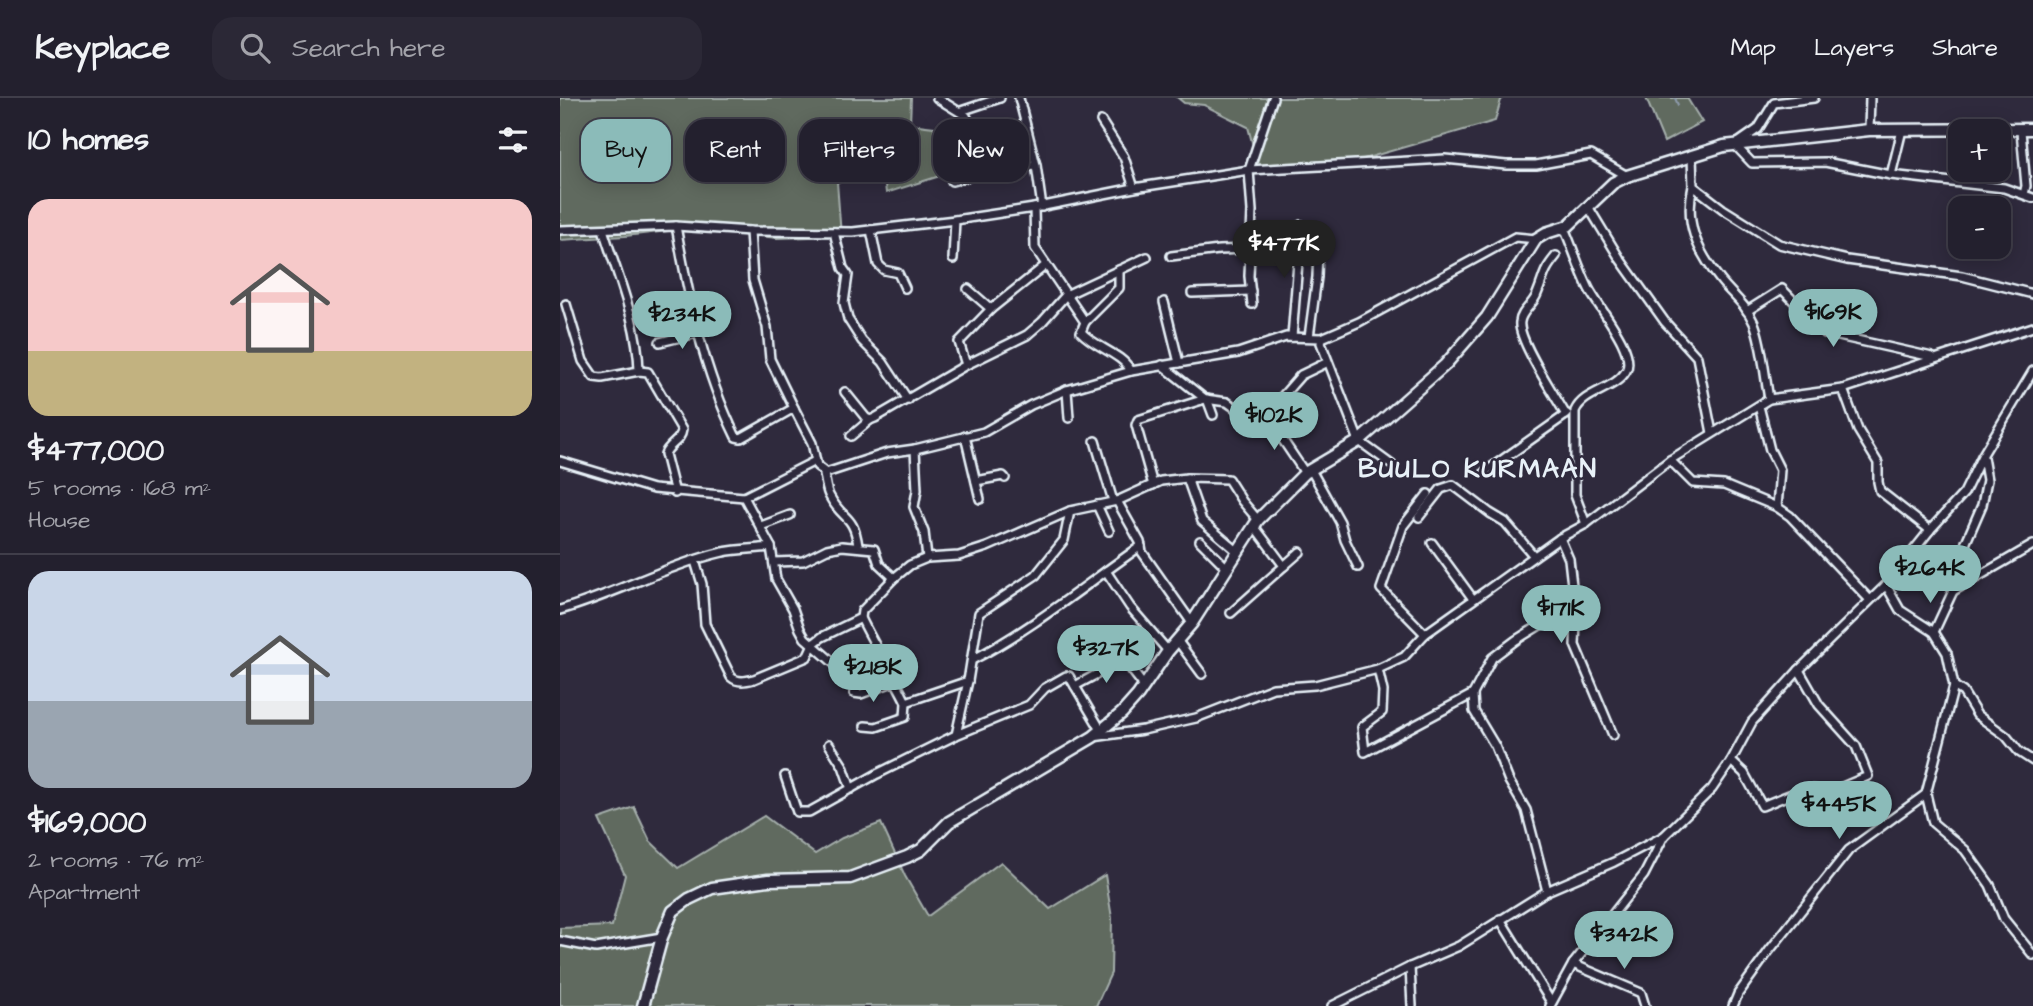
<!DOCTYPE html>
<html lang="en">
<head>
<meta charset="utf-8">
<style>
	body { margin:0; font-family:"Architects Daughter",sans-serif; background:#2b2836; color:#f1f3f6; height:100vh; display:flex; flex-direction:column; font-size:26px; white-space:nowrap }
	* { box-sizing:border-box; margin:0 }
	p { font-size:23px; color:#a3a3aa }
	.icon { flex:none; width:38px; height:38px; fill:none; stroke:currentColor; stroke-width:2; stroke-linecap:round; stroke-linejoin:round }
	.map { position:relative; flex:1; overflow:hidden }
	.drawer { display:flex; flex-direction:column; background:#23202e; width:560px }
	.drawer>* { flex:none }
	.top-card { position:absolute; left:21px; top:21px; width:665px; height:63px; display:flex; gap:14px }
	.buttons { position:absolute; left:1388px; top:21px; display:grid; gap:14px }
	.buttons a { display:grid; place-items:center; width:63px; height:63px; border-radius:14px; background:#23202e; box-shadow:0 4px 18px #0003,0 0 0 2px #403e4a; font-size:35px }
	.price { position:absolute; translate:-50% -60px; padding:0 16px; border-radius:24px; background:#8bbbb9; color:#111; font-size:23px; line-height:46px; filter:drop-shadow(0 2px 4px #0008) }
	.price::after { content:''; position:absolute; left:50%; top:42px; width:21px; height:16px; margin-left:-10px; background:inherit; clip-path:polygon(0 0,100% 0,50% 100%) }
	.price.current { background:#222; color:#fff }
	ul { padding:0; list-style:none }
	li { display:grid; align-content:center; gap:14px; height:371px; padding:0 28px }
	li+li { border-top:2px solid #403e4a }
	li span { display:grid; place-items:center; height:217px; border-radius:21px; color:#555 }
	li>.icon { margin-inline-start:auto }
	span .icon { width:126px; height:126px; fill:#fffc; stroke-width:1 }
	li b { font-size:30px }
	h2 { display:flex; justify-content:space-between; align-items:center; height:84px; padding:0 28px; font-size:30px }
	.chip { padding:0 24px; border-radius:21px; background:#23202e; box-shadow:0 4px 18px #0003,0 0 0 2px #403e4a; font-size:24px; line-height:63px }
	.chip.current { background:#8bbbb9; color:#111 }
	header { display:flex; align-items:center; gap:42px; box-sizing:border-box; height:98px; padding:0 35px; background:#23202e; border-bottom:2px solid #403e4a }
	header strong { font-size:33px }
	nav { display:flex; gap:38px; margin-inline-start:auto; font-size:24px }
	.search { width:490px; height:63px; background:#2b2836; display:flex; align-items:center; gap:18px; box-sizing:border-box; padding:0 24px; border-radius:21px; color:#a3a3aa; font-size:26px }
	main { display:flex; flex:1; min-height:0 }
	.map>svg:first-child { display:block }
</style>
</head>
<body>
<header>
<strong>Keyplace</strong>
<div class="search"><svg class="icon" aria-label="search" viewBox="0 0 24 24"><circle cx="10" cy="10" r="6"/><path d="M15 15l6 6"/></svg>Search here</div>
<nav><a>Map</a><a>Layers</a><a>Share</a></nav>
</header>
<main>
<section class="drawer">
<h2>10 homes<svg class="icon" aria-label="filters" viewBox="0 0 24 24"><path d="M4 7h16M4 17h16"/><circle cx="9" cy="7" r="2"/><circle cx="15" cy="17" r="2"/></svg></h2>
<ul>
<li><span style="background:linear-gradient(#f6c9c9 70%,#c2b280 0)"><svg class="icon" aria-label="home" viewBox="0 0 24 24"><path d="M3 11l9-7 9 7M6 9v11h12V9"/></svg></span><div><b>$477,000</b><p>5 rooms · 168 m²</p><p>House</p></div></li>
<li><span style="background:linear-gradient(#c9d6e8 60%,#9aa5b1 0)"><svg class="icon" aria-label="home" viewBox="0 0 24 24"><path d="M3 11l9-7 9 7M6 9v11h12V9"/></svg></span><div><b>$169,000</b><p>2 rooms · 76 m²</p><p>Apartment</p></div></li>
</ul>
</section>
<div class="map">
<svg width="1473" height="908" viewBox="0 0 1473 908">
	<rect width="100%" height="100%" fill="#2f2a3d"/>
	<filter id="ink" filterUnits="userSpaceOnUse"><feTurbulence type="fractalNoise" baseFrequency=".0143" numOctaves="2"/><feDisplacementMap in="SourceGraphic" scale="14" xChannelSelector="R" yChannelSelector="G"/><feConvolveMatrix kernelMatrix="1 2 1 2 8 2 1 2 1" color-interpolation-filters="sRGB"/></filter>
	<g filter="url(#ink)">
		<g fill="#606a5e" stroke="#a4aeab" stroke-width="2">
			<path d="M0,0H351L350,26L374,29L383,77L326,95L324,78L277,84L281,138L217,140L134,130L65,138L0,142Z"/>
			<path d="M618,0H944L941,2L935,23L779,68L698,67L688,29L644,7L624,5Z"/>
			<path d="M1086,0H1127L1142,24L1104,44Z"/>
			<path d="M74,709L90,743L118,770L204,718L255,756L282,740L321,725L345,778L368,818L441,764L490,811L545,777L552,820L551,875L536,908H0V830L52,828L65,777L39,721Z"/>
		</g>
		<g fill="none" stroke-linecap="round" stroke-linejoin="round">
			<path stroke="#8d9aac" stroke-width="2" d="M1115,0L1118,7"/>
			<g stroke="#e8f1f8" stroke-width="12">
				<g id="minor">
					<path d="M377,0L406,18L412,29L422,74"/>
					<path d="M459,0L476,67L482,109"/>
					<path d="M1254,0L1214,5L1198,31L1175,47L1192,65L1265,64L1331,77L1444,90L1473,100"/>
					<path d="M401,13L440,0"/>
					<path d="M541,23L564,59L574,90"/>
					<path d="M1309,32L1310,0"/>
					<path d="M1461,33L1466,88L1464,96"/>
					<path d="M1132,58L1133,88L1163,111L1219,146L1287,162L1402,178L1473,196"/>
					<path d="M1331,77L1342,32"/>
					<path d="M392,83L441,70L476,67"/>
					<path d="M1133,88C1124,125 1137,153 1161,183C1173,198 1185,205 1194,225C1202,244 1205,280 1209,301"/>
					<path d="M474,110L475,150L525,224L521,234C536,250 561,255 571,273"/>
					<path d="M1029,110L1060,161L1105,224L1137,259L1152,335"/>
					<path d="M116,128C129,201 143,272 176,339L181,340L234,310L252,345L257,368L266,375"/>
					<path d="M1004,130C1013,150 1019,171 1029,191C1038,209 1077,254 1066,273C1055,292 1024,293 1015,313V397L1026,426"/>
					<path d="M0,132L116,128L190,133L293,134L395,122L474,110L574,90L689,72L885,61L946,67H976L1031,57L1067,78"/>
					<path d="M311,132L318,166L324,172L338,175L345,190"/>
					<path d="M190,133L193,182L207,229L210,261L234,310"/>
					<path d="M274,134L283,170L288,177L284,205L288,221L302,243L323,264L348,302"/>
					<path d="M611,158L659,152L689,151"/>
					<path d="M996,158C982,175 985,177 977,196C973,207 961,213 960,224C957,241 996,299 1006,317"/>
					<path d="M393,161L395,122"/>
					<path d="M408,191L431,211"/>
					<path d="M632,195L691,193"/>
					<path d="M604,204L619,265"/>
					<path d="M6,206L23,263L34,279L42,280L79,273C78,224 57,177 43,131"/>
					<path d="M692,206L689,178L692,113L689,72L713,0"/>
					<path d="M1187,213L1222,191L1265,235L1372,259"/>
					<path d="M525,224L559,190V172"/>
					<path d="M732,239L741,127"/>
					<path d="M749,239L757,179L758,149"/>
					<path d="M100,244L137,235"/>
					<path d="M406,267L399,244L431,211L486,167"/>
					<path d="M602,267L645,301L667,304L691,321L706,317L741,277L768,264"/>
					<path d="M79,273L88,274L122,332C121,343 109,346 105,356L115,395"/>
					<path d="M1283,291L1298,332L1318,365V384L1320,393L1370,432"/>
					<path d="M507,292L509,320"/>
					<path d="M285,294L306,320L310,322L315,320L406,267L467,237L482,224L506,197L587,159"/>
					<path d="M647,301L653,317"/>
					<path d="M1199,308L1210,352L1220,372L1217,409"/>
					<path d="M706,317L745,375"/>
					<path d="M291,338L310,322"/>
					<path d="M405,338L420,401"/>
					<path d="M535,343L553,403"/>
					<path d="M355,351L357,392L354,409L364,434L367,460"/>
					<path d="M1110,362L1133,385L1164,387L1217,409L1230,418L1309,501"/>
					<path d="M0,363L93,391L184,399L255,363"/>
					<path d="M832,367L799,343L761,245L762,240L799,224L955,139L976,141"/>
					<path d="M751,372L780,424L785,442L798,469"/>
					<path d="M925,374L1007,316"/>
					<path d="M627,380L642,423L677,453"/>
					<path d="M416,383L443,378L445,380"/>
					<path d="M593,387L576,327L578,322L645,301"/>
					<path d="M557,403L580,444L582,454L632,525"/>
					<path d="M537,407L549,433"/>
					<path d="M510,413L504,442L476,477L419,515L408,583L396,637L469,607L485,590L506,578H509L541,632"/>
					<path d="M859,419L881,391L893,387L930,415L945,424L974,458"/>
					<path d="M201,428L230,417"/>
					<path d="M1000,440L1009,461L1016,523L1015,547L1053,637"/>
					<path d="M640,443L667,470"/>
					<path d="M872,445L913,501"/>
					<path d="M298,448C294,416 283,423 270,399C266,393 266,384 264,377L266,375L327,355L355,351L424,334L471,307L507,292L571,273L678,255L726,239L762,240"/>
					<path d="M211,449L216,481L233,511L240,531L245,540L276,567C291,568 303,556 318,556"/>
					<path d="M135,463L142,486L145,526L171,579C178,585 186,583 194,581L247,559L253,546L262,539L301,520"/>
					<path d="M214,464L243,463L267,451L282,448L314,451L319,466L334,480"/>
					<path d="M724,468L740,454"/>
					<path d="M546,473L570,509L608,553"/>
					<path d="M1326,487L1340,512L1374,534L1387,555L1394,588L1403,594L1417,617L1446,638L1459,654L1473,663"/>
					<path d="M1393,493L1473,447"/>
					<path d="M0,512C56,496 107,467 163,454C178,451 195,451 211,449L184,399"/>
					<path d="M671,515L724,468L694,428"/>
					<path d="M1374,534L1393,493L1406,444L1422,407L1427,382L1423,359"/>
					<path d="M865,536L821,491L843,428L868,396"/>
					<path d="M617,542L642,576"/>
					<path d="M550,544L584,588"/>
					<path d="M412,562C472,531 525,487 581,448"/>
					<path d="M818,571L823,593L822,614L802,629L805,654L913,596L932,560L956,542L990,521L1016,523"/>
					<path d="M408,583L346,604C332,575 315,549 301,520L302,513L334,480L350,467L367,460L399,458L427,449L510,413L557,403L601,383L627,380L668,381L682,403L698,422"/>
					<path d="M515,588L563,562"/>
					<path d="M294,595L301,596L336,583"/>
					<path d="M913,596L914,613L935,648L949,683L966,712L987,793"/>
					<path d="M305,628L316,629L345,619L346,604"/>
					<path d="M533,639L583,632L636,620L713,590L755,587L818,571L844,559L865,536L1000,440L1026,426L1110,362L1209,301L1283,291L1473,229"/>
					<path d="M269,646L283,668L291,691"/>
					<path d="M1171,663L1184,675L1202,708L1244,691L1273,693L1308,678L1296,648L1259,607L1239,572"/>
					<path d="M225,678L237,714H249L317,676L396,637"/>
					<path d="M1366,696L1373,725L1405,752L1430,787L1444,821L1473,857"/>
					<path d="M940,821L991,904"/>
					<path d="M0,843L36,850L102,839"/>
					<path d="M1013,866L1081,895L1085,908"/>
					<path d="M850,869L852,908"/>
					<path d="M772,908L850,869L899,848L987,793L1054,764L1104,738"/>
					<path d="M990,908L1013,866L1084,777L1104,738L1152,691L1171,663L1192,624L1239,572L1326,487L1370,432L1404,395L1422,358L1473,273"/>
					<path d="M1173,908L1178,896L1209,853L1289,752L1366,696L1394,588"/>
				</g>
			</g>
			<g stroke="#e8f1f8" stroke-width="15">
				<path id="secondary" d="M83,908L102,839L113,813L129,801L152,790L208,782L290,780L347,759L361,752L389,724L533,639L562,615L578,597L608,553L632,525L698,422L745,375L799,343L885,267L927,219L976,141L986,135L1008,128L1053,85L1067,78L1164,48L1309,32L1473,31"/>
			</g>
			<use href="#minor" stroke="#2f2a3d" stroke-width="7"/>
			<use href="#secondary" stroke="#2f2a3d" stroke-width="10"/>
		</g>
	</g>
	<g text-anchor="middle" stroke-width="5" stroke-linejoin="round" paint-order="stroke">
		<g font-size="26" font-weight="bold" letter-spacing="2" fill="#e8f1f8" stroke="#2f2a3d">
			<text x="918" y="379">BUULO KURMAAN</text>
		</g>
	</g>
</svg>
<div class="buttons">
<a>+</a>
<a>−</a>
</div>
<b class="price current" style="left:724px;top:182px">$477K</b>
<b class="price" style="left:1273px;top:251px">$169K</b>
<b class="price" style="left:122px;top:253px">$234K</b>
<b class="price" style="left:714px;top:354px">$102K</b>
<b class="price" style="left:1370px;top:507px">$264K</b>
<b class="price" style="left:1001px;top:547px">$171K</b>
<b class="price" style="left:546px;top:587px">$327K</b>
<b class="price" style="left:313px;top:606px">$218K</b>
<b class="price" style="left:1279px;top:743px">$445K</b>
<b class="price" style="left:1064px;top:873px">$342K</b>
<div class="top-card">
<a class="chip current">Buy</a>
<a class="chip">Rent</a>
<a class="chip">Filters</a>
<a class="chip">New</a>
</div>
</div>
</main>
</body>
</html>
